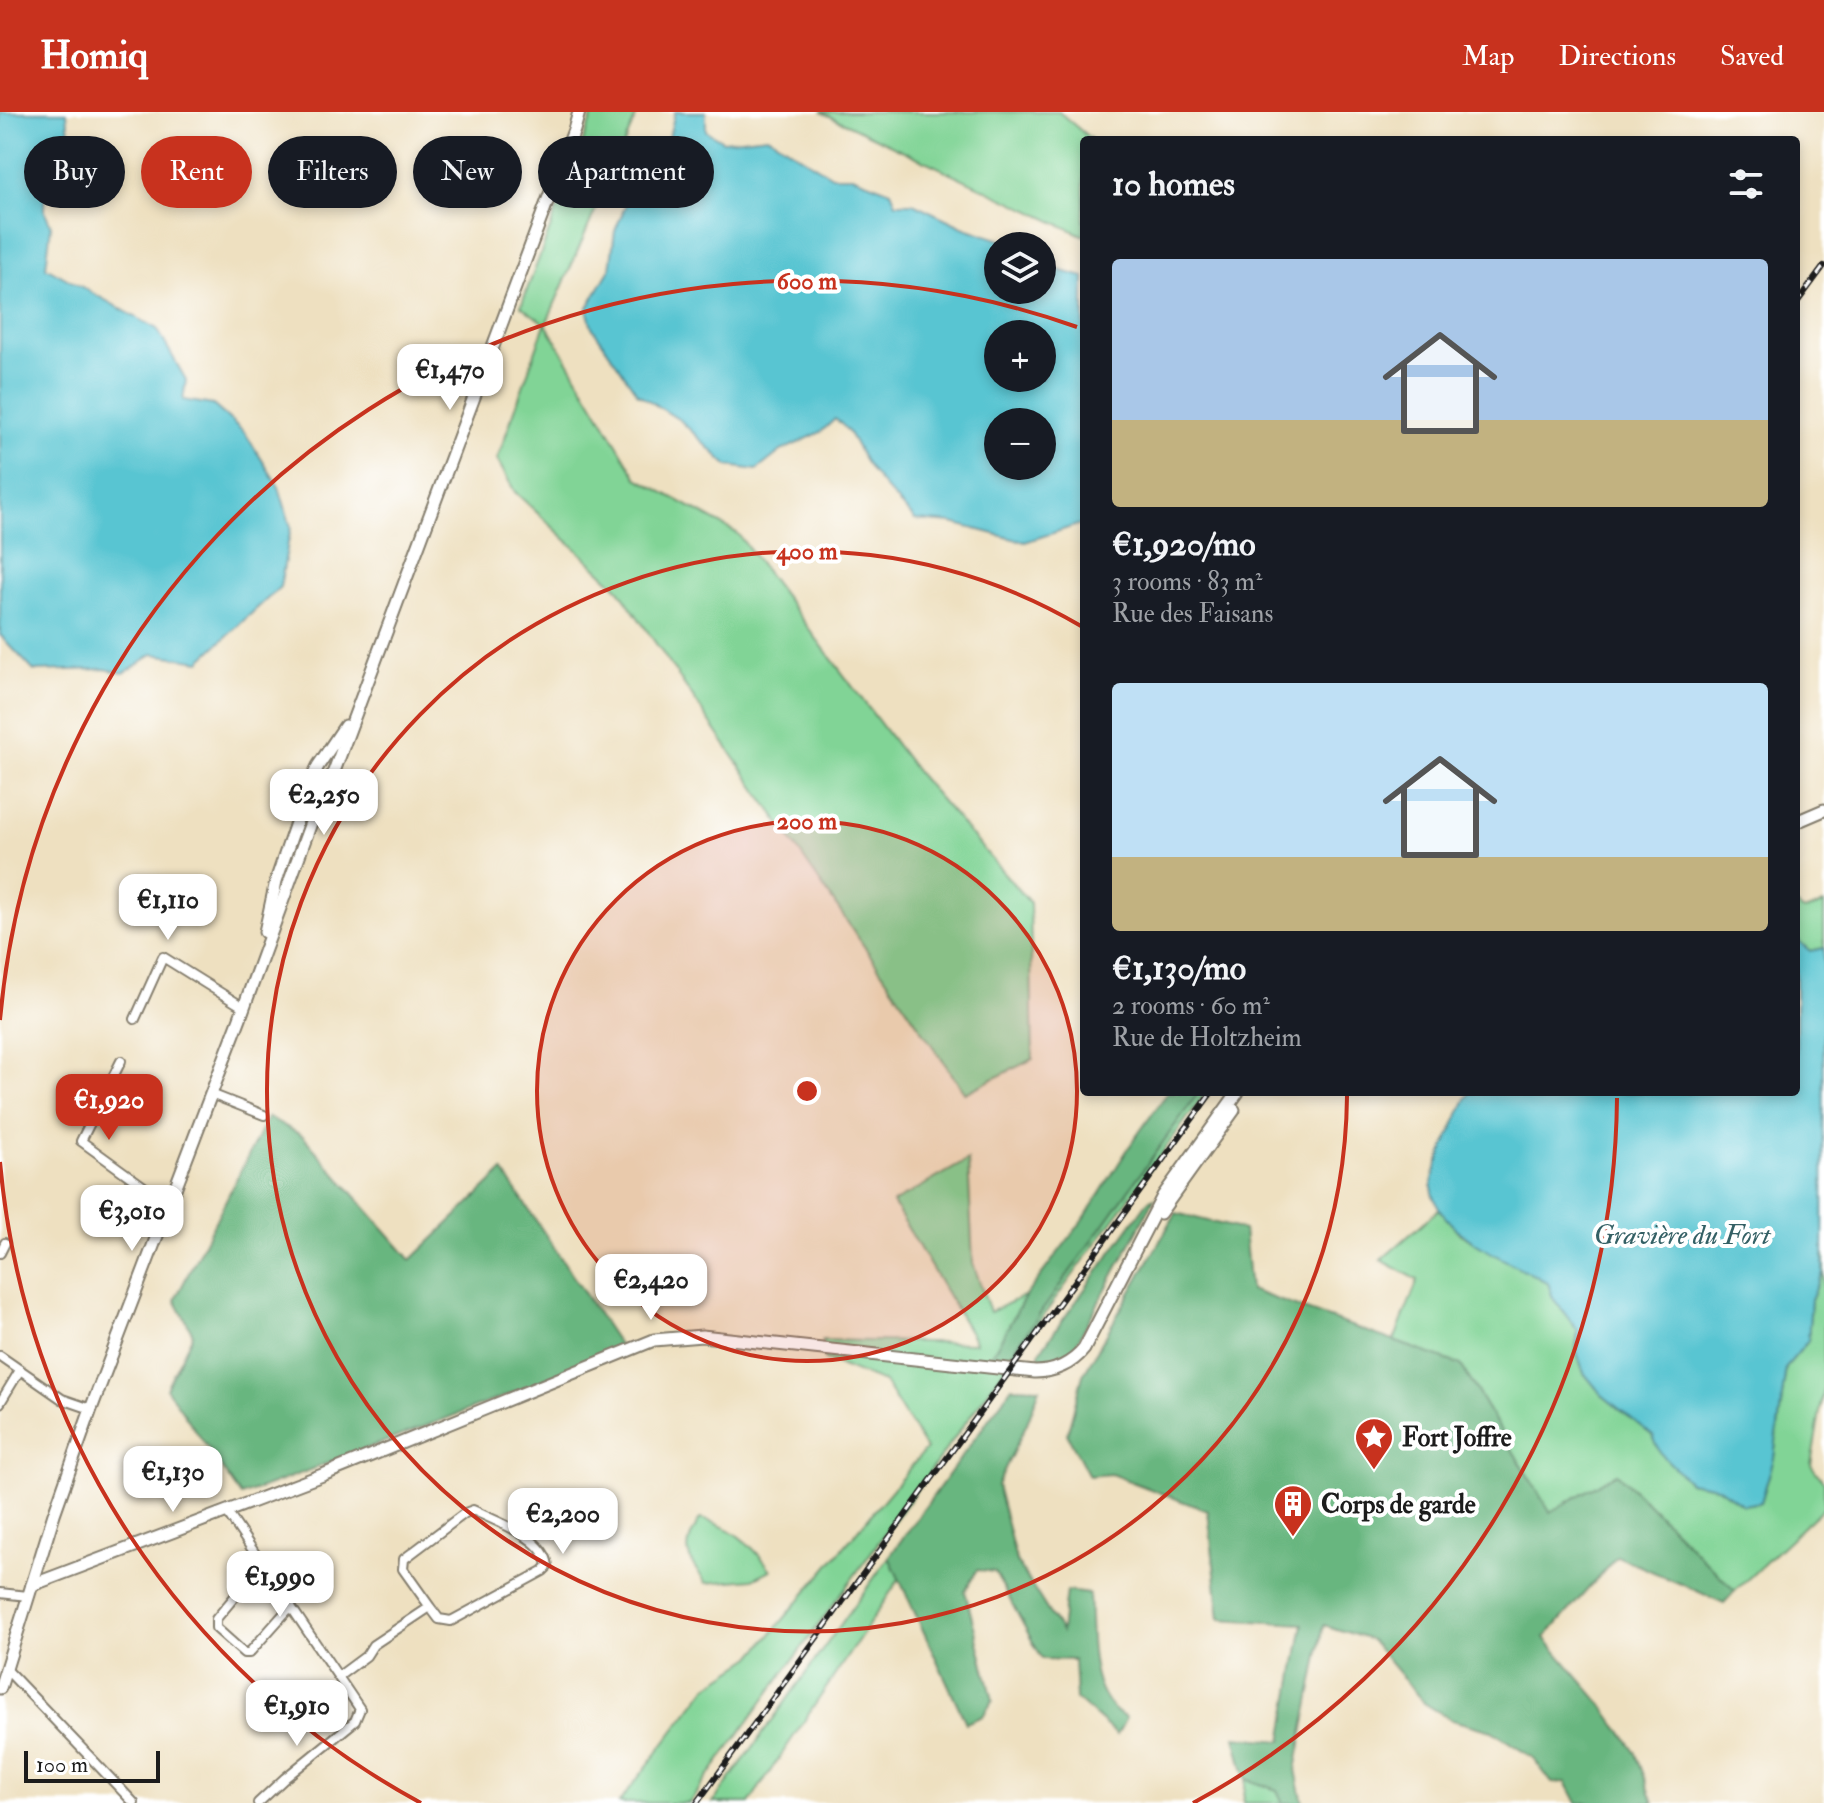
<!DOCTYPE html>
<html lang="en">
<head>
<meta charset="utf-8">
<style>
	body { margin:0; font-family:"IM FELL Double Pica",serif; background:#242831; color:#f1f3f6; height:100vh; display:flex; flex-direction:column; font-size:30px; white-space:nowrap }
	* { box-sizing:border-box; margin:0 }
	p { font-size:26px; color:#9ea1a6 }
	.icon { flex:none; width:44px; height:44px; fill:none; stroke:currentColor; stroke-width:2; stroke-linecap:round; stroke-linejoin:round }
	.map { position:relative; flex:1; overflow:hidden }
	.drawer { position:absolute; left:1080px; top:24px; width:720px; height:960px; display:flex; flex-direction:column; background:#171b24; border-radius:8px; box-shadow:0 4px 12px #0003 }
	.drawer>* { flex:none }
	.banner { position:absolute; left:24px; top:24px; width:760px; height:72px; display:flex; gap:16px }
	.buttons { position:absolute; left:984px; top:120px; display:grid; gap:16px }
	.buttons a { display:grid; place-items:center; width:72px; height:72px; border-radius:50%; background:#171b24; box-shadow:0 4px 12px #0003; font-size:40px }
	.scale { position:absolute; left:24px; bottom:20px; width:136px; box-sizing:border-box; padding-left:8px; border:4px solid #1c1c1c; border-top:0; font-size:22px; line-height:28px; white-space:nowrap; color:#1c1c1c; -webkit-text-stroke:6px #fff; paint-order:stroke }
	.price { position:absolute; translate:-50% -68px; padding:0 18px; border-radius:16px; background:#fff; color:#222; font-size:26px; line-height:52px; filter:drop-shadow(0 2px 4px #0008) }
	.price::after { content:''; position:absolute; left:50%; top:48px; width:24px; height:18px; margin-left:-12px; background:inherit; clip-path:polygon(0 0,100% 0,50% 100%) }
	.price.selected { background:#c8321e; color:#fff }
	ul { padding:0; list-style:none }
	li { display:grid; align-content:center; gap:16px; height:424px; padding:0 32px }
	li span { display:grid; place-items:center; height:248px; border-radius:8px; color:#555 }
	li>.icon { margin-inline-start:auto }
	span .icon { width:144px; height:144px; fill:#fffc; stroke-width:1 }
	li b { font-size:34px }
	h2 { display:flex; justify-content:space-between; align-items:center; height:96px; padding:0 32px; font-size:34px }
	.tag { padding:0 28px; border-radius:36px; background:#171b24; box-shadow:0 4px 12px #0003; font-size:28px; line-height:72px }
	.tag.selected { background:#c8321e; color:#fff }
	header { display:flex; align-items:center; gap:48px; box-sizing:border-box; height:112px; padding:0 40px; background:#c8321e; color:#fff }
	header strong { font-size:38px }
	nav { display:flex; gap:44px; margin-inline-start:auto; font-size:28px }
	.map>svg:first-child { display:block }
</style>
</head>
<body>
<header>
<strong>Homiq</strong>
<nav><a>Map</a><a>Directions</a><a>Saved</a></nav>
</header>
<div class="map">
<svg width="1824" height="1691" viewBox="0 0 1824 1691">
	<rect width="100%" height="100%" fill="#fff"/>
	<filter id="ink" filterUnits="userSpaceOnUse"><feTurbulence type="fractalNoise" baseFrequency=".0125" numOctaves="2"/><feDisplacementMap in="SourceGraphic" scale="16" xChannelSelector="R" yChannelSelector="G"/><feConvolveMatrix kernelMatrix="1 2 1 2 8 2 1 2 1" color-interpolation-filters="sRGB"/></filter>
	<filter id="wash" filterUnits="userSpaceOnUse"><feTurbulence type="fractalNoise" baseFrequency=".006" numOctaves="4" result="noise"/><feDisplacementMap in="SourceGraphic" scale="32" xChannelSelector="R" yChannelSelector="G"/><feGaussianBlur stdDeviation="1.8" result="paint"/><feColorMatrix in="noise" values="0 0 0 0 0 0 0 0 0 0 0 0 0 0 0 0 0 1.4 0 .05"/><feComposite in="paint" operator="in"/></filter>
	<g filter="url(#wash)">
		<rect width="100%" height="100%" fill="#eee0c0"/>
		<g fill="#81d496" stroke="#4e7859" stroke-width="2">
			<path d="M594,0H638L546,212L637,366L737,421L919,663L1030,791L1033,947L965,981L617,475L515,380L497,348L545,212L521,194Z"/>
			<path d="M821,0H1059L1092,28H1084V124Z"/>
			<path d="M1824,792V836L1810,839L1796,827V793L1804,799Z"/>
			<path d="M1199,980H1206L689,1691H619L707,1575L752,1545L926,1337L884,1270L825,1248L822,1228L976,1231L893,1091L968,1048L973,1151L990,1200L1026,1183L991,1245L1006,1249Z"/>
			<path d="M1439,1097L1460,1122L1548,1171L1553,1186L1578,1219L1576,1238L1584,1261L1602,1283L1653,1324L1661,1341L1689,1370L1717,1375L1743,1393L1761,1390L1774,1346L1786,1255L1808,1229L1811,1187L1823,1161L1824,1142V1277L1811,1353L1824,1370V1395L1735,1479L1617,1361L1550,1401L1461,1253L1394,1229L1418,1168L1381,1148Z"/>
			<path d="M700,1407C731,1413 753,1433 771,1458L753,1467L706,1471C685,1443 682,1438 700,1407Z"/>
			<path d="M889,1445L900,1466L749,1691H713Z"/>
			<path d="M1246,1667L1278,1678L1283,1691H1243Z"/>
		</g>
		<g fill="#68b67f" stroke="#42694e" stroke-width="2">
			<path d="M1168,980H1199L1006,1249L997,1250L991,1245L1026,1183L1083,1108L1133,1029Z"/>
			<path d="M268,1005L303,1024L411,1148L503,1059L619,1233L524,1277L241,1384L166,1276L193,1222L175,1188Z"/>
			<path d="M1155,1086L1075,1234C1063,1245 1056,1252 1039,1248V1241L1149,1088Z"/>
			<path d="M1176,1101L1244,1118L1250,1178L1461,1253L1550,1400L1617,1361L1735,1479L1724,1491L1617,1444L1545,1526L1604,1595L1635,1639L1654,1691H1577L1566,1670L1552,1671L1533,1646L1492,1619L1452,1608L1424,1591L1371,1528L1324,1513L1296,1658L1303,1691H1283L1277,1678L1246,1667L1235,1625L1282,1629L1303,1512L1220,1507L1208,1399L1111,1362L1089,1364L1067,1322L1083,1263Z"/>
			<path d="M1012,1275L1040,1276L1027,1311L997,1373L1016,1448L1061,1520L1066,1479L1089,1482C1092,1521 1085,1585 1126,1606L1117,1623L1076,1587L1074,1548L1042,1547L995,1460L977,1458L965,1479L993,1588L983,1604L966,1611L889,1445Z"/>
		</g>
		<g fill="#59c5d2" stroke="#3a7077" stroke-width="2" fill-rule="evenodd">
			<path d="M0,0H67L69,23L64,29L70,41L45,71L44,97L51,114L46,155L157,217L186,268L183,288L213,293L245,321L279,375L291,415L280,475L200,549L153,542L124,561L105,557L34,559L0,523Z"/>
			<path d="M675,0H706V19L723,29L768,24L832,64H852L891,79L896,91H913L965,116L1019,134H998V178H1042V151L1047,155L1084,165V411L1025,430L952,411L915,408C900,391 881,374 868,354C856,338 853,319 835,307L821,320L781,339L757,358L728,354L681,309L637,281L592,215L587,197L610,157L615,119L631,80L647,70L650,46L667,34ZM1042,222V266H998V222ZM998,310H1042V354H998Z"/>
			<path d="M1796,827L1810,839L1824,836L1823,1161L1811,1187L1808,1229L1786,1255L1774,1346L1761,1390L1743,1393L1717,1375L1689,1370L1660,1341L1653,1324L1602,1283L1584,1261L1576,1238L1578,1219L1553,1186L1548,1171C1511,1149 1436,1123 1432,1074C1431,1062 1459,1002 1466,987L1471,980H1796Z"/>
		</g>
	</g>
	<g filter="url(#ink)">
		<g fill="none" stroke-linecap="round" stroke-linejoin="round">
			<g stroke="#857e6e" stroke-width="12">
				<g id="street">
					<path d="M135,907L163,845L240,893H245"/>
					<path d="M121,949L81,1029L169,1093"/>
					<path d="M211,982L264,1003"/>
					<path d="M0,1141L5,1131"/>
					<path d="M0,1244L62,1287L91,1297"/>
					<path d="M0,1291L20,1258"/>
					<path d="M227,1400L360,1597L355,1609L285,1666L258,1691"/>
					<path d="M262,1452L216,1507V1516L244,1541H249L291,1494"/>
					<path d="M0,1481L28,1484"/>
					<path d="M6,1557L134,1691"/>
					<path d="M339,1564L366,1544L373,1533L430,1495L439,1507L451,1509L543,1459L548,1454C545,1425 496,1410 473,1398L465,1401L404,1447L403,1457L430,1495"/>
				</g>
			</g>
			<g stroke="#857e6e" stroke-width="15">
				<g id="secondary">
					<path d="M1796,710L1824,698"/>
					<path d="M265,820L276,769L309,673L318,654L345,614"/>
					<path d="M1160,1101L1234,998"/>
					<path d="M32,1473L325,1362L654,1228L702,1224L1035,1260C1054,1260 1072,1252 1084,1237L1163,1084L1238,980"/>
					<path d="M0,1576L54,1402L91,1297L240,906L316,697L333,662L574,18L579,0"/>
				</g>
			</g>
			<use href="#street" stroke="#fff" stroke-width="8"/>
			<use href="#secondary" stroke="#fff" stroke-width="11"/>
			<g stroke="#1c1c1c" stroke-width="6">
				<g id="rail">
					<path d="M1796,192L1824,154"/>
					<path d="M697,1691L1212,980"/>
				</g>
			</g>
			<use href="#rail" stroke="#fff" stroke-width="3" stroke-dasharray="9" stroke-linecap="butt"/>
		</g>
	</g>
	<circle cx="807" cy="979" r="270" fill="#c8321e" fill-opacity=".12"/>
	<g fill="none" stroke="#c8321e" stroke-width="4">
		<circle cx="807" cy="979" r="270"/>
		<path d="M1347 984A540 540 0 1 1 1081 514"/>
		<path d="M1617 986A810 810 0 0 1 1193 1691M421 1691A810 810 0 0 1 0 1050M0 908A810 810 0 0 1 1077 215"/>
	</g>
	<defs>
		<g id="sight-pin" transform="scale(2)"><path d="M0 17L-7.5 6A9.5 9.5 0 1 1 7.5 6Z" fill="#c8321e" stroke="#fff"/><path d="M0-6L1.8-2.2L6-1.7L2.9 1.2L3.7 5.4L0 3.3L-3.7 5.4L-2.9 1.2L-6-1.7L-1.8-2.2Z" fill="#fff"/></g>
		<g id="building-pin" transform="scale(2)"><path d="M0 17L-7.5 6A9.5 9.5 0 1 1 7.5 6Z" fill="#c8321e" stroke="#fff"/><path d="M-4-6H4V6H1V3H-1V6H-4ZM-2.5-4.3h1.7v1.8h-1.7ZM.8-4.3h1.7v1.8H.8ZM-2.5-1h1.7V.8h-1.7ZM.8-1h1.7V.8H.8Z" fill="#fff"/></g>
	</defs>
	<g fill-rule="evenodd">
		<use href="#sight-pin" x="1374" y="1325"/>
		<use href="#building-pin" x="1293" y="1392"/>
	</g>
	<g text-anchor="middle" stroke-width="8" stroke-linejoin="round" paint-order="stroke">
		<g font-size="26" font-weight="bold" fill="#1c1c1c" stroke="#fff" text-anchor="start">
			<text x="1402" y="1334">Fort Joffre</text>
			<text x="1321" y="1401">Corps de garde</text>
		</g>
		<g font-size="28" font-style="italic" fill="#346065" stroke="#fff">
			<text x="1682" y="1132">Gravière du Fort</text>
		</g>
	</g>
	<circle cx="807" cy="979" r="12" fill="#c8321e" stroke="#fff" stroke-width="4"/>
	<g font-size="24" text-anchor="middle" font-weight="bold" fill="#c8321e" stroke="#fff" stroke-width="8" stroke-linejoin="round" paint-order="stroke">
		<text x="807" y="177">600 m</text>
		<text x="807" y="447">400 m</text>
		<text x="807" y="717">200 m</text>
	</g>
</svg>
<div class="buttons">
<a><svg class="icon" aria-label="layers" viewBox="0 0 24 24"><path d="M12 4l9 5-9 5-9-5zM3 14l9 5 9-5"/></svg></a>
<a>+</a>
<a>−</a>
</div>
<div class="scale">100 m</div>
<b class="price" style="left:450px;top:300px">€1,470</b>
<b class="price" style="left:324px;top:725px">€2,250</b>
<b class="price" style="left:168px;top:830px">€1,110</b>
<b class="price selected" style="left:109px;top:1030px">€1,920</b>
<b class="price" style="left:132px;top:1141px">€3,010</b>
<b class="price" style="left:651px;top:1210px">€2,420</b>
<b class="price" style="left:173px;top:1402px">€1,130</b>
<b class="price" style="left:563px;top:1444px">€2,200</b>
<b class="price" style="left:280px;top:1507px">€1,990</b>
<b class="price" style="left:297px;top:1636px">€1,910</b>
<div class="banner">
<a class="tag">Buy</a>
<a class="tag selected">Rent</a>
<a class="tag">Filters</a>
<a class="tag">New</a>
<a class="tag">Apartment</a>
</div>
<section class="drawer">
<h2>10 homes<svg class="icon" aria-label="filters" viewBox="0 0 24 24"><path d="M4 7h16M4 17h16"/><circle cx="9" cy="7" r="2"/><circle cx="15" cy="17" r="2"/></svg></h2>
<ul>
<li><span style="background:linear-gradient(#a9c7e8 65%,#c2b280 0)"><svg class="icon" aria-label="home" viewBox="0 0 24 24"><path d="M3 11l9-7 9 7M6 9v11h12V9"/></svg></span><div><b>€1,920/mo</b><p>3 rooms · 83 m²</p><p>Rue des Faisans</p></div></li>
<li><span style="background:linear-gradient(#bfe0f5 70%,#c2b280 0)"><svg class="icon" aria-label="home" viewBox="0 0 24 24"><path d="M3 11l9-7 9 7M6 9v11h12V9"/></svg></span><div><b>€1,130/mo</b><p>2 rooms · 60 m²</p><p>Rue de Holtzheim</p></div></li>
</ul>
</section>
</div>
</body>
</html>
